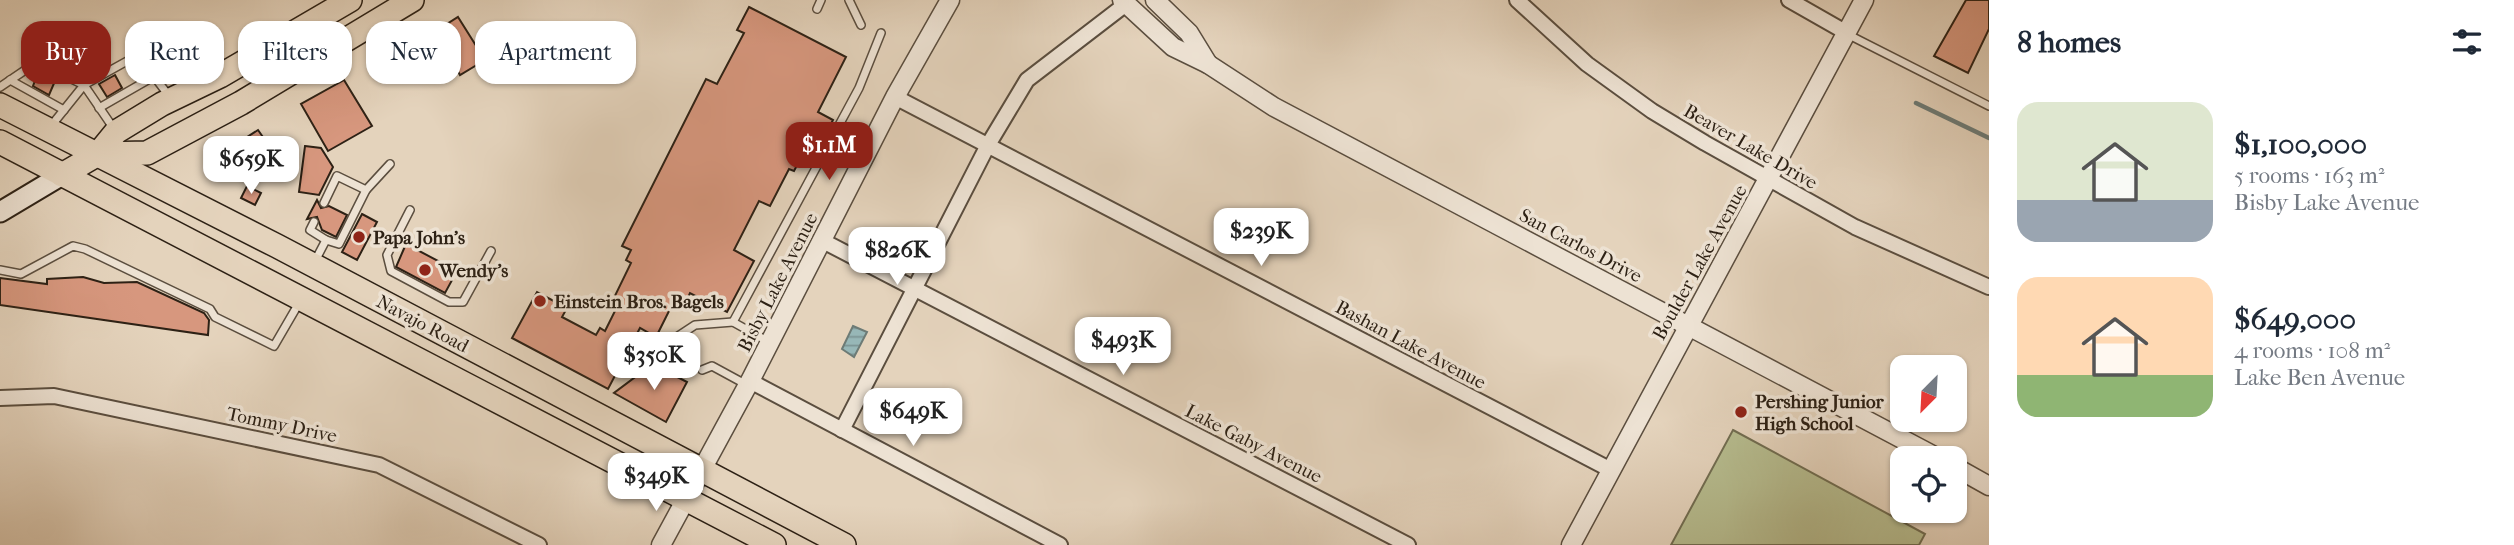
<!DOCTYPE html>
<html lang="en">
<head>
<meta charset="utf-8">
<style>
	body { margin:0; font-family:"IM FELL French Canon",serif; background:#f2f2f3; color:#1f2937; height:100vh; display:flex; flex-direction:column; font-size:26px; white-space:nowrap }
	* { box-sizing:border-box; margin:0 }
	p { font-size:23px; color:#747a83 }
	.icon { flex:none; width:38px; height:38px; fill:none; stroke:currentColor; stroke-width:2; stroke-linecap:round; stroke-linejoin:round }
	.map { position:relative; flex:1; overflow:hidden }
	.sheet { display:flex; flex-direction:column; background:#fff; width:525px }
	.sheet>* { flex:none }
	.hud { position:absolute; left:21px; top:21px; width:665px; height:63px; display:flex; gap:14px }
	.needle { width:46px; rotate:204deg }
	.tools { position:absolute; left:1890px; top:355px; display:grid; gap:14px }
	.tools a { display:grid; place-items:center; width:77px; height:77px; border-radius:14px; background:#fff; box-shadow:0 2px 5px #0004; font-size:35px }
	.price { position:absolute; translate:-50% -60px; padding:0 16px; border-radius:14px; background:#fff; color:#222; font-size:23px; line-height:46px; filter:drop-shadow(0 2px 4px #0008) }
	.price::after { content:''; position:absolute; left:50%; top:42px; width:21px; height:16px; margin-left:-10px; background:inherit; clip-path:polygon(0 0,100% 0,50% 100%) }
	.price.selected { background:#8f2418; color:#fff }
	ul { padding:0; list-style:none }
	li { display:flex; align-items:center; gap:21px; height:175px; padding:0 28px }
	li span { display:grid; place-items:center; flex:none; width:196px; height:140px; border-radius:21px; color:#555 }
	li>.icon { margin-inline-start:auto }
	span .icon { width:84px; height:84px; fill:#fffc; stroke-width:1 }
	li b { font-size:30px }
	h2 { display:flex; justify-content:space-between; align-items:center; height:84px; padding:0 28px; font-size:30px }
	.pill { padding:0 24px; border-radius:21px; background:#fff; box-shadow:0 2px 5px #0004; font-size:24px; line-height:63px }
	.pill.selected { background:#8f2418; color:#fff }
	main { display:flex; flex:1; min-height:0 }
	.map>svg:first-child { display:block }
</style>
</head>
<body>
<main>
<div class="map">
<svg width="1989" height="545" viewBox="0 0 1989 545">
	<defs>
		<pattern id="water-rules" width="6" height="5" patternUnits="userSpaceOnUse" patternTransform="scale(1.75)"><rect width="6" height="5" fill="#97b7b7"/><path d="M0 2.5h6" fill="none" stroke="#7c9494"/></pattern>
	</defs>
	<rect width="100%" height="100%" fill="#e4d3bc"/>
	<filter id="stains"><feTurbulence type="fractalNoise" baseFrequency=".00286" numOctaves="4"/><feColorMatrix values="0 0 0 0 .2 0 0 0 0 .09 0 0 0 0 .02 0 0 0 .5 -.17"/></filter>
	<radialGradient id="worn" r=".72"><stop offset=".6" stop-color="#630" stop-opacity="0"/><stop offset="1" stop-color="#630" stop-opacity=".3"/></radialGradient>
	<path fill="#b6bc8f" stroke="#726e52" stroke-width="2" d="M1733,430L1925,534L1919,545H1671Z"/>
	<path fill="url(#water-rules)" stroke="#6d7b76" stroke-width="2" d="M853,326L867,332L854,357L842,349Z"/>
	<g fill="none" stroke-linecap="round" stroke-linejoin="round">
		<path stroke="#6d7b76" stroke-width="4.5" d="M1916,103L1989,138"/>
	</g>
	<g fill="#d7977e" stroke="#2d2115" stroke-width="2">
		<path d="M1966,0H1989V29L1968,73L1934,56Z"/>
		<path d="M749,7L846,57L818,112L833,120L816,153L806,148L794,171L789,169L770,206L759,201L734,250L754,261L727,312L690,293L686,302L676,297L656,337L640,328L608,389L512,338L537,292L567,308L562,317L596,335L600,328L605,331L615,311L609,308L631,263L626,260L631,250L622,246L706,79L717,84L744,33L737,30Z"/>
		<path d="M458,17L485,60L460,75L454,64L442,72L436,61L429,66L418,48L431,40L428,36Z"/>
		<path d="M60,49H98V70L69,71L61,67Z"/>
		<path d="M38,73L55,81L49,95L33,86Z"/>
		<path d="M115,75L122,88L107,97L99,84Z"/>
		<path d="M344,80L372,126L328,151L301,104Z"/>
		<path d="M258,130L265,140L251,150L244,139Z"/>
		<path d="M305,146L321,148L333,167L319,195L299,192Z"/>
		<path d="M247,186L261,193L255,205L241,198Z"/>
		<path d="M317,200L321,208L329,206L347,215L336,237L322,230L317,217L307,219Z"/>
		<path d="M362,214L377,222L357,260L342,252Z"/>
		<path d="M406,244L457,271L445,293L396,267Z"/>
		<path d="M83,277L104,283L137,282L204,313L209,320L208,335L0,305V278L47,284V279Z"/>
		<path d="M660,368L687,382L666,422L614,393L646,369L656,374Z"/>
	</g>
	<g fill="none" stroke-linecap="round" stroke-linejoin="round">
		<g stroke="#5b4e3f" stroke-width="10">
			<g id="service">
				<path d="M849,0L861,25"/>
				<path d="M817,9L821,0"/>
				<path d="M1847,34L1989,106"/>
				<path d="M10,80L64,110"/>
				<path d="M0,87L37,62L84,85L51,126"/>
				<path d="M99,108L153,77"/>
				<path d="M114,129L84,85L138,55L169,96"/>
				<path d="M366,190L390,164"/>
				<path d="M410,210L387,255L391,271L449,302H463L491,251"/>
				<path d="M314,222L310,230L326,240"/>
				<path d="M315,261L326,240L339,244L366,190L337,176L324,203"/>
				<path d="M0,270L21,274L73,246L85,249L210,309L215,317L274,346L299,303"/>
				<path d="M769,342L733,322L859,88L881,33"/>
				<path d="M654,352L695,325L733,322"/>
				<path d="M702,370L712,366L747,385"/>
			</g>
		</g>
		<g stroke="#5b4e3f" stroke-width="18">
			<g id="minor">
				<path d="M1517,0L1587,64L1652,111L1705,143L1855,227L1989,287"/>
				<path d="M1789,0L1847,33"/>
				<path d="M895,97L1611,470"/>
				<path d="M821,240L1408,545"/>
				<path d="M750,381L1060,545"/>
				<path d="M0,398L54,396L379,465L539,545"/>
				<path d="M842,430L988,145L1027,80L1126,4"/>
			</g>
		</g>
		<g stroke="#5b4e3f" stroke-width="21">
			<g id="tertiary">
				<path d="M1122,0L1173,47L1208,64L1274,107L1938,458"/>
				<path d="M1155,0L1189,33L1208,64"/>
				<path d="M1955,467L1989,486"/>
				<path d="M661,545L750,381L895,97L950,0"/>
				<path d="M1571,545L1864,0"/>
			</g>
		</g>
		<g stroke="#2d2115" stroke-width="23">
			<path id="secondary" d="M0,212L62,175"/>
		</g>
		<g stroke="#2d2115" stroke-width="26">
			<g id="primary">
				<path d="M0,105L277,246L844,545"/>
				<path d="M0,142L774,545"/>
				<path d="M101,154L147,153L241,103L412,0"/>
				<path d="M62,175L98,154L116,132L162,104L220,76L350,0"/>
			</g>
		</g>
		<use href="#service" stroke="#ede2d3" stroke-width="7"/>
		<use href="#minor" stroke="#ede2d3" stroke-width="14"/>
		<use href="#tertiary" stroke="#ede2d3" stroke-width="18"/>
		<use href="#secondary" stroke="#ede2d3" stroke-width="19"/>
		<use href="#primary" stroke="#e4d3bc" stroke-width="23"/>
	</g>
	<g fill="#8f2418" stroke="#ede2d3" stroke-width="2.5">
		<circle cx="359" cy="237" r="7"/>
		<circle cx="425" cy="270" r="7"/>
		<circle cx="540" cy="301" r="7"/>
		<circle cx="1741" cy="412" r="7"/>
	</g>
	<g text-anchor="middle" stroke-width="7" stroke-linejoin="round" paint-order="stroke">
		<g font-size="19" fill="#2d2115" stroke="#ede2d3">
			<text transform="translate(1751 146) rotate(30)" y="7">Beaver Lake Drive</text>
			<text transform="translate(1581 245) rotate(28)" y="7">San Carlos Drive</text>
			<text transform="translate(1699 262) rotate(-61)" y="7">Boulder Lake Avenue</text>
			<text transform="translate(777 282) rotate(-63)" y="7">Bisby Lake Avenue</text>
			<text transform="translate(423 323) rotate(28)" y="7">Navajo Road</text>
			<text transform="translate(1411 344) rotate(28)" y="7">Bashan Lake Avenue</text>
			<text transform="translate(282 424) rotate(12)" y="7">Tommy Drive</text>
			<text transform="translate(1254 443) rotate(27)" y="7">Lake Gaby Avenue</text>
		</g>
		<g font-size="19" font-weight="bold" fill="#2d2115" stroke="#ede2d3" text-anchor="start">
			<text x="373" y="244">Papa John's</text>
			<text x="439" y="277">Wendy's</text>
			<text x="554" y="308">Einstein Bros. Bagels</text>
			<text x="1755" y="408">Pershing Junior<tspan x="1755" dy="22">High School</tspan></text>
		</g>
	</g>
	<rect width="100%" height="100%" filter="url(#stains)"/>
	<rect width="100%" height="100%" fill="url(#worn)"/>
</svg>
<div class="tools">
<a><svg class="needle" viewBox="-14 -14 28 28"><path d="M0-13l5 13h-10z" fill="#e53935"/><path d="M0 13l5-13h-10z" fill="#747a83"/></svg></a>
<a><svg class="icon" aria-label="locate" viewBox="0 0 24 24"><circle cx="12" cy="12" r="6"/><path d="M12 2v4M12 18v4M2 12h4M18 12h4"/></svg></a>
</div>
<b class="price selected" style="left:829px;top:182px">$1.1M</b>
<b class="price" style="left:251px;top:196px">$659K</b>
<b class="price" style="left:1261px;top:268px">$239K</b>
<b class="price" style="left:897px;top:287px">$826K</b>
<b class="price" style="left:1123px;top:377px">$493K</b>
<b class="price" style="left:654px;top:392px">$350K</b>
<b class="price" style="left:913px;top:448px">$649K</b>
<b class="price" style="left:656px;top:513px">$349K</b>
<div class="hud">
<a class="pill selected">Buy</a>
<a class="pill">Rent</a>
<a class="pill">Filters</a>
<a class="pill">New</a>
<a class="pill">Apartment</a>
</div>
</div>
<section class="sheet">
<h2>8 homes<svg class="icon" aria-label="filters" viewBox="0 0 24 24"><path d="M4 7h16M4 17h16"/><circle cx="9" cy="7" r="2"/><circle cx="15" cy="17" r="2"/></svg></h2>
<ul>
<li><span style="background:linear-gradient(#dfe7d0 70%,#9aa5b1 0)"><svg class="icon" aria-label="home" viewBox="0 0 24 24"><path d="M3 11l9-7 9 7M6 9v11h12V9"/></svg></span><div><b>$1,100,000</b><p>5 rooms · 163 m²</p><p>Bisby Lake Avenue</p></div></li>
<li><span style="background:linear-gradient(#ffd9b3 70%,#8fb573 0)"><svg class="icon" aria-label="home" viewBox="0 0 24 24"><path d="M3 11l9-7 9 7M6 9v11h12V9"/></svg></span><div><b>$649,000</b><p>4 rooms · 108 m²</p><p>Lake Ben Avenue</p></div></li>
</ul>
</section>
</main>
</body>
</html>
